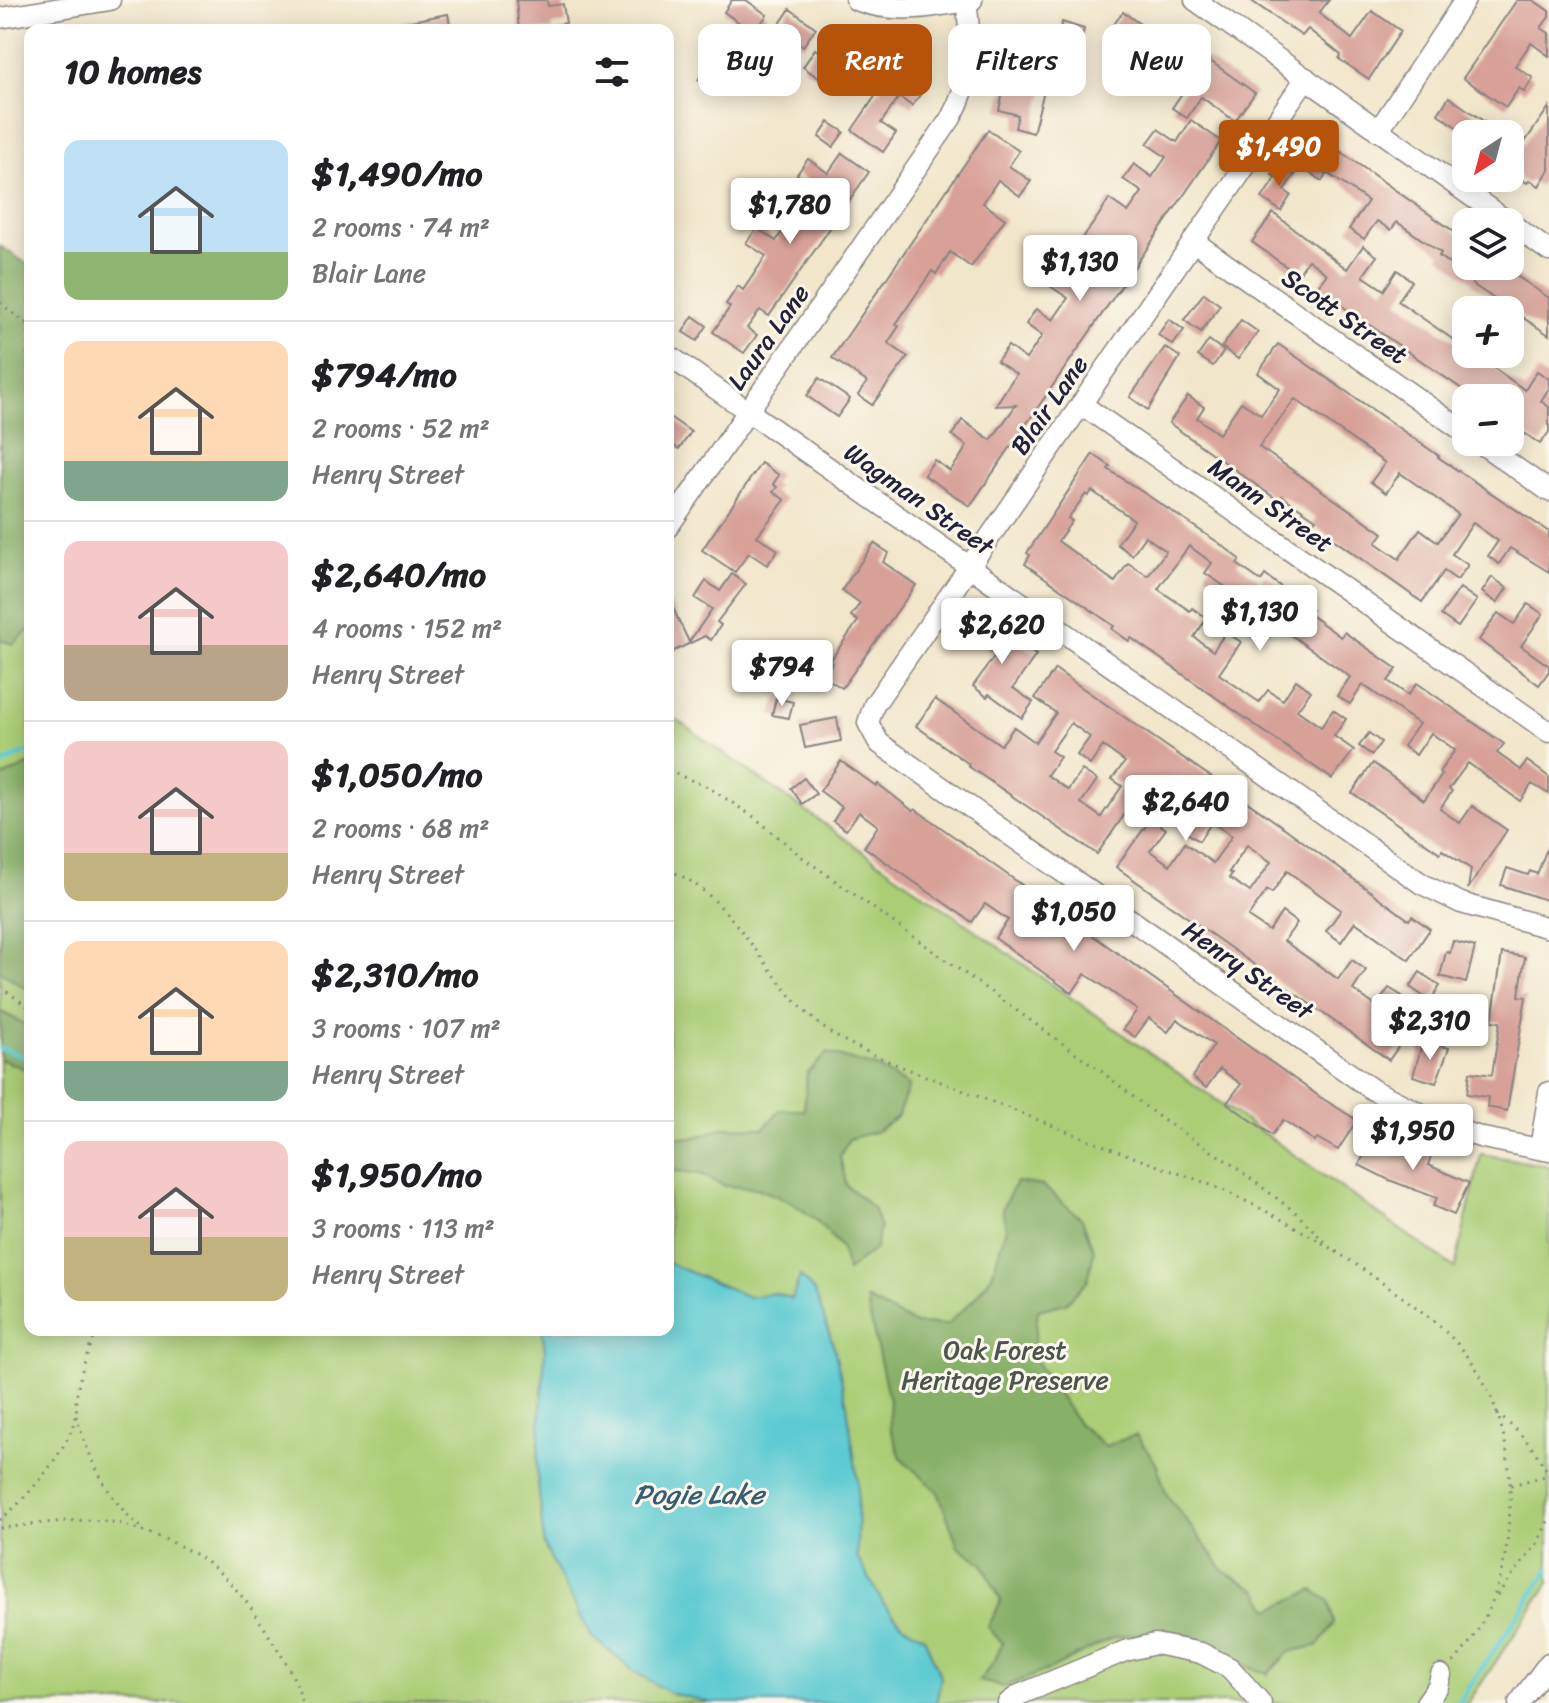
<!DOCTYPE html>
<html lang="en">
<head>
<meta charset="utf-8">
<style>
	body { margin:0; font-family:Sriracha,sans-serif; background:#f2f2f2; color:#202124; height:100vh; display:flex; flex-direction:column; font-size:30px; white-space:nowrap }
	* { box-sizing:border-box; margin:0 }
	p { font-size:26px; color:#757577 }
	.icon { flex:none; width:44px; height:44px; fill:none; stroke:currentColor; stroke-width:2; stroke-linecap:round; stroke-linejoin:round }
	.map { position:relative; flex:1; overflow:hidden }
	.sheet { position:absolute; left:24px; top:24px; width:650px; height:1312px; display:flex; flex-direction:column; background:#fff; border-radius:16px; box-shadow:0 4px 20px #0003 }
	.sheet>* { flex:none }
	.guide { position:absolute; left:698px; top:24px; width:730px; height:72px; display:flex; gap:16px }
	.needle { width:52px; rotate:216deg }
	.buttons { position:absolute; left:1452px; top:120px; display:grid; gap:16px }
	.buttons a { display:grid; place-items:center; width:72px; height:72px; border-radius:16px; background:#fff; box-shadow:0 4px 20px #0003; font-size:40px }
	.price { position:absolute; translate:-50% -68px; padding:0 18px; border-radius:8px; background:#fff; color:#222; font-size:26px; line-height:52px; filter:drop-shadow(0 2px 4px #0008) }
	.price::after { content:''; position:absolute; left:50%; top:48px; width:24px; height:18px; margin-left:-12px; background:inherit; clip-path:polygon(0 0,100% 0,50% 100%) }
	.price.selected { background:#b45309; color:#fff }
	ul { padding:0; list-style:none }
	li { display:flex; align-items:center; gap:24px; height:200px; padding:0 40px }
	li+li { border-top:2px solid #e0e0e0 }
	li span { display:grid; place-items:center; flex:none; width:224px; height:160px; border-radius:16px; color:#555 }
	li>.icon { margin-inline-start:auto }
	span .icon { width:96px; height:96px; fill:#fffc; stroke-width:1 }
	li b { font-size:34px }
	h2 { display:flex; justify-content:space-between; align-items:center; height:96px; padding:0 40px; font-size:34px }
	.tag { padding:0 28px; border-radius:16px; background:#fff; box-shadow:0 4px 20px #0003; font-size:28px; line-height:72px }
	.tag.selected { background:#b45309; color:#fff }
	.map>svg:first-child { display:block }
</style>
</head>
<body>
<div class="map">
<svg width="1549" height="1703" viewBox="0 0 1549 1703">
	<rect width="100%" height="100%" fill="#fbf7ec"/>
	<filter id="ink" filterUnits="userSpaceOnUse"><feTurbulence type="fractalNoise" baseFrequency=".0125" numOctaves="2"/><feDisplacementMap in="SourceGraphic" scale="16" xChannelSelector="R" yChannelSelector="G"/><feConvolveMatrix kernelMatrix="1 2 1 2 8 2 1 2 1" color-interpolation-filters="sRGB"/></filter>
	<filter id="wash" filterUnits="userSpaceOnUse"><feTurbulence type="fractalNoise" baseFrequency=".006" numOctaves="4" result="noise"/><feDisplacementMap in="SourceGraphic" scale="32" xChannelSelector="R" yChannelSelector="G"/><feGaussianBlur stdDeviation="1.8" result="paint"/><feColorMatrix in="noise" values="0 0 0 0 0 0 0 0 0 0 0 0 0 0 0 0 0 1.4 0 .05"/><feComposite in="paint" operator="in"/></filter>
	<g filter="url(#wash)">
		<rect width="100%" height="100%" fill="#f1e6ca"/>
		<path fill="#aacd76" stroke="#667858" stroke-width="2" d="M0,264L30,283V1330H668V714L1455,1268L1481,1154L1549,1166V1583L1468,1703H0Z"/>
		<g fill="#87b067" stroke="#546951" stroke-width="2">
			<path d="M0,246L30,266V629L13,644L0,640Z"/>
			<path d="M30,764V991L0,971V778Z"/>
			<path d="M0,1011L30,1027V1071L0,1059Z"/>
			<path d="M827,1053L876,1067L909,1086L897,1117L877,1131L849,1139L840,1156L846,1185L873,1208L880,1228L875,1249L847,1271L841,1247L815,1219L791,1202L757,1188L725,1186L700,1174L668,1170V1136L693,1138L726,1127L764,1128L780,1110H804L807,1073Z"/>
			<path d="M1016,1182L1043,1186L1082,1219L1094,1251L1088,1280L1066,1303L1038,1310L1033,1357L1078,1423L1105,1446L1136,1435L1156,1463L1167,1495L1205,1545L1225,1572L1258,1590L1270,1610L1313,1590L1329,1601L1334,1623L1319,1645L1289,1652L1268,1674L1244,1665L1193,1637L1163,1630L1112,1638L1055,1667L1004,1687L979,1681L995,1660L1002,1643L988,1627L1001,1601L983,1564L958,1546L938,1492L901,1458L890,1427L889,1400L866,1299L915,1324L947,1325L973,1300L992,1275L1006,1228L1002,1209Z"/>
		</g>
		<path fill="#5dcad1" stroke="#407686" stroke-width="2" d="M668,1263L749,1297L774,1293L792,1299L800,1276L815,1292L834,1347L847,1405L858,1483L857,1557L883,1603L902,1624L924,1637L941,1677L936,1703H713L670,1693L632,1670L592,1637L544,1546L537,1471L545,1350L542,1330H668Z"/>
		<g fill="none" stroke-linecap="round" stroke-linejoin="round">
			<g stroke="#5dcad1" stroke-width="5">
				<path d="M0,765L30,750"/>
				<path d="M0,1048L30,1059"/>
				<path d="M1458,1703L1549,1570"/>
			</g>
		</g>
		<g id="blocks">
			<g fill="#d7a198" fill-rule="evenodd">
				<path d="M516,0H547L548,6L563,4L566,23L552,25V30H519Z"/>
				<path d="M732,0H746L767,15L754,33L724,12Z"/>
				<path d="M1250,0H1329L1319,13L1352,39L1372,11L1401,31L1369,79L1339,59L1341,55L1308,29L1302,36Z"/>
				<path d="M1517,0H1533L1549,11V17L1541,28L1549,33V56L1531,43L1515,66L1533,78L1524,92L1519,88L1506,107L1463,78Z"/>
				<path d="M790,9L816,28L803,46L777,28Z"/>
				<path d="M1123,12L1140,24L1119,52L1103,39Z"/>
				<path d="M448,14L451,30H396L395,24Z"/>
				<path d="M1062,22L1084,29L1074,64L1060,60L1052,84L1046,83L1033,133L1015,128L1018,115L999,110L1017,30L1057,38Z"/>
				<path d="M905,43L920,53L907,70L913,75L911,78L925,88L912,106L899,97L881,123L896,133L883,152L852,130L900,60L896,57Z"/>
				<path d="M755,45L776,60L766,74L745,59Z"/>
				<path d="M840,45L855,56L833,88L803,67L815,49L830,60Z"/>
				<path d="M1206,58L1255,93L1235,121L1201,97L1187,118L1172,108Z"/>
				<path d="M711,62L726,73L714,91L698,80Z"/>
				<path d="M1449,97L1502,134H1466L1438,114Z"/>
				<path d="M1549,107V170L1539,186L1530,180L1527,183L1510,172V146L1518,152Z"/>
				<path d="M1191,120L1221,141L970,506L924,475L934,460L950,471L959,459L967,446L952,435L962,420L991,440L1016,405L995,406L1016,374L997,361L1008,346L1026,359L1042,336L1026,324L1036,309L1053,320L1068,298L1050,286L1061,271L1078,283L1093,262L1075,249L1099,215L1109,199L1128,212L1142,192L1123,179L1134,164L1152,177L1166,157L1147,144L1158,129L1177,142Z"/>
				<path d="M829,122L844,132L833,147L819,137Z"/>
				<path d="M988,130L1019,151L1009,166L1031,181L1020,196L998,180L983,203L1005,219L971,267L950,252L936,274L932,271L896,324L899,326L888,343L908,357L872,405L858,395L867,382L832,358Z"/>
				<path d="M1324,140L1466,240V266H1502L1549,298V335L1472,284L1473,282L1439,256L1441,253L1397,222L1391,230L1377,221L1364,239L1349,229L1368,201L1327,173L1322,181L1304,169Z"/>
				<path d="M842,153L869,172L769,316L760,310L747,328L757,335L744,353L713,332L730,307L726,304L738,286L743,290L766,256L746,243L757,228L776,241L790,220L770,207L781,192L802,206L815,186L797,174L808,159L828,173Z"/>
				<path d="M1280,163L1295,174L1284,190L1291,195L1281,211L1262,198L1276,177L1272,175Z"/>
				<path d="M1273,213L1347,269L1363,246L1377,256L1363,276L1384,290L1397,270L1412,281L1398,301L1458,343L1466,333V354H1474L1525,390L1537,371L1549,379V388L1541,401L1549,407V432L1540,444L1510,423V398H1475L1316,288L1327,274L1308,260L1298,275L1252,242Z"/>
				<path d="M1204,293L1220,305L1201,332L1184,320Z"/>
				<path d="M693,316L707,326L697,341L683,332Z"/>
				<path d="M1169,319L1184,330L1173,345L1158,335Z"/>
				<path d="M1241,320L1258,332L1238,359L1222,347Z"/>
				<path d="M1209,340L1224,351L1213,366L1198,356Z"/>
				<path d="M1278,344L1439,456L1438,457L1549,532V572L1510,548L1499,564L1488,556L1498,541L1473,523L1452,554L1468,565L1457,580L1444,571L1422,602L1312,524L1316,519L1282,496L1279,501L1169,423L1188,396L1204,407L1197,418L1219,434L1241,402L1261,415L1280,389L1258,373ZM1295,399L1385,463L1371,482L1386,493L1400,473L1458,514L1438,542L1420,529L1399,559L1376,543L1383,533L1259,447Z"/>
				<path d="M1165,347L1180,357L1148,410L1130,397Z"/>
				<path d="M819,378L850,399L837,417L807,396Z"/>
				<path d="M668,416L691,432L679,449L668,442Z"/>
				<path d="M1093,454L1110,466L1108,469L1219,543L1240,559L1237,564L1261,581L1265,575L1312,610L1309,614L1341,637L1344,632L1397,669L1388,681L1408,695L1417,683L1504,744L1497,753L1521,770L1527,761L1549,777V794L1532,784L1520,801L1468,763L1449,789L1452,791L1440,809L1460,823L1472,806L1507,830L1468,889L1471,869L1442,850L1440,853L1352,793L1373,763L1424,800L1442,775L1439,772L1455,750L1431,733L1416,755L1403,746L1419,724L1363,685L1350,704L1337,696L1350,677L1263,615L1258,622L1240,609L1246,601L1205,573L1212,563L1189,546L1158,589L1190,611L1192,608L1207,618L1194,637L1213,651L1226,632L1241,642L1219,674L1259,702L1268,690L1283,700L1296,680L1311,691L1297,710L1321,727L1333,710L1346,719L1334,736L1354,750L1332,779L1131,638L1129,641L1112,629L1114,626L1025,564L1030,555L1027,553ZM1092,491L1134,520L1117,544L1132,555L1145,536L1166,551L1148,576L1128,563L1115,582L1058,541L1072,521L1068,518L1086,494L1088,496Z"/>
				<path d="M761,463L779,475L773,484L777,487L773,492L785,500L757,536L778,550L767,565L749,553L735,572L702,550Z"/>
				<path d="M874,543L889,553L883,562L916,585L842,688L823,676L832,663L830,661L858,621L851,616L860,603L842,590Z"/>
				<path d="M732,574L746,584L717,622L721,625L711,640L705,636L668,654V598L689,642L712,609L695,598L706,581L720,591Z"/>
				<path d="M1492,577L1507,588L1497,603L1482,592Z"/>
				<path d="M1460,588L1477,600L1458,627L1441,615Z"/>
				<path d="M1528,604L1543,614L1521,646L1549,666V671L1539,685L1479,640L1498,613L1514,624Z"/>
				<path d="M977,614L1036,655L1013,688L1033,702L1022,718L989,694L987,697L973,686L996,654L964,632Z"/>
				<path d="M1055,669L1286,829L1409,920L1412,916L1430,929L1409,960L1355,922L1341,942L1326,931L1341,910L1287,871L1272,893L1267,890L1248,917L1269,931L1282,912L1297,923L1284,941L1338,979L1352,960L1366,970L1353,990L1376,1006L1389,988L1402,996L1389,1015L1410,1030L1389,1060L1116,867L1151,819L1166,829L1150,851L1170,865L1185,843L1213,863L1232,836L1212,822L1199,841L1184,831L1199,809L1179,795L1164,816L1137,797L1097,854L968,766L969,764L916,726L935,699L1001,745L1014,727L1035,742L1056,713L1035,698ZM1071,723L1090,737L1077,755L1090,765L1103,746L1125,762L1112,779L1122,786L1101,817L1081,803L1097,780L1082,770L1068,790L1047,775L1060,757L1051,751ZM1247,845L1271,862L1250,892L1229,878L1232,874L1229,872Z"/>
				<path d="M776,698L793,702L789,718L772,715Z"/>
				<path d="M837,718L841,741L805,748L800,725Z"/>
				<path d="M1369,733L1381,742L1372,755L1359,746Z"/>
				<path d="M841,761L876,786L878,784L913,811L915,809L1320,1097L1357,1120L1338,1150L1317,1138L1315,1141L1283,1120L1272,1135L1227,1103L1241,1084L1220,1069L1206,1088L1192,1077L1214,1045L1177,1019L1168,1032L1149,1018L1135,1037L1123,1029L1137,1010L1099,983L1085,974L1072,993L995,938L1008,920L985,904L972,922L864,847L878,826L859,812L846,830L833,821L842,807L820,791Z"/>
				<path d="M804,778L816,794L802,804L791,788Z"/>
				<path d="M1548,846L1549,901L1501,885L1507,868L1528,875L1530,871L1537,874Z"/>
				<path d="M1453,941L1475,947L1466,983L1440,976L1446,952L1450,953Z"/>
				<path d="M1502,953L1525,957L1519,996L1526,997L1507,1111L1487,1107L1488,1097L1467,1094L1470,1072L1492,1075L1500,1022L1492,1021Z"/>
				<path d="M1420,972L1440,986L1430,1001L1410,987Z"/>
				<path d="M1423,1041L1449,1048L1436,1083L1413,1076Z"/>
				<path d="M1375,1132L1410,1150L1431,1156L1428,1165L1469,1183L1454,1215L1433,1206L1437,1198L1389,1180L1359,1165Z"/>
			</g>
		</g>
	</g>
	<g filter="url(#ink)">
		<use href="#blocks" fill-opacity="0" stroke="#8a8482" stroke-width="2"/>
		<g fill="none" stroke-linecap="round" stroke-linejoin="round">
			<g stroke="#8a8482" stroke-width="23">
				<g id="minor">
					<path d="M856,0C894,15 933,7 972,0"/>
					<path d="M1195,0L1508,222"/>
					<path d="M0,18L110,0"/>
					<path d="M1306,78L874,705L868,723L879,743L1373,1090L1446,1126L1483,1138L1549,1151"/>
					<path d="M1378,131L1465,0"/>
					<path d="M1510,223L1549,251"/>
					<path d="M1193,241L1466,433"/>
					<path d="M668,355L1422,884L1461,903L1549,928"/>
					<path d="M1081,404L1549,732"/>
					<path d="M1479,442L1549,491"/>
					<path d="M668,527L951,118C974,76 972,46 966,1"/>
					<path d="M1540,1149L1549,1092"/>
					<path d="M1008,1703L1019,1695L1125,1651L1155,1644L1201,1653L1230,1668L1261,1703"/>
					<path d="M1426,1703L1438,1686L1441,1675"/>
					<path d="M1519,1703L1549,1663"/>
				</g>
			</g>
			<g stroke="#8a8482" stroke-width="3" stroke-dasharray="2 6" stroke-linecap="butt">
				<path d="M0,303L30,326"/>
				<path d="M668,771L708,787L754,817L802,857L1097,1068L1160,1118L1230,1163L1295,1212L1326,1243"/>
				<path d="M668,870C743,898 771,1001 841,1039C883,1061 929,1077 972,1094C1028,1116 1084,1138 1141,1160C1171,1171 1202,1180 1231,1194C1284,1219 1334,1248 1381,1282C1409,1302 1438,1321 1461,1348C1497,1390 1512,1450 1510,1504C1508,1565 1495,1618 1452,1664"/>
				<path d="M0,987L30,1008"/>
				<path d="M1497,1414C1519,1430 1537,1451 1549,1475"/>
				<path d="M76,1416C89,1458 108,1503 145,1530"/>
				<path d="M1511,1485L1549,1475"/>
				<path d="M0,1520C26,1500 71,1447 76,1414C77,1410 76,1406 76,1402C78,1378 87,1351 98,1330"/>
				<path d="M0,1528C34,1525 70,1518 105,1521C119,1522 133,1528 146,1532C208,1553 236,1582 270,1637C283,1657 297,1680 302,1703"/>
				<path d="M1497,1595L1537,1544L1549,1519"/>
			</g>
			<use href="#minor" stroke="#fff" stroke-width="20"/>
		</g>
	</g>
	<g text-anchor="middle" stroke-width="6" stroke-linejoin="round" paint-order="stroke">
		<g font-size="26" fill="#22223b" stroke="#fbf7ec">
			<text transform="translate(1345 316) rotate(35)" y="9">Scott Street</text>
			<text transform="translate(768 337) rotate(-55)" y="9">Laura Lane</text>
			<text transform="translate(1049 405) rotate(-55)" y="9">Blair Lane</text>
			<text transform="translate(919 499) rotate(35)" y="9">Wagman Street</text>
			<text transform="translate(1271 505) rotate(35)" y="9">Mann Street</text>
			<text transform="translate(1248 970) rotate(35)" y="9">Henry Street</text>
		</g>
		<g font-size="26" fill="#4b554d" stroke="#fbf7ec">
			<text x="1005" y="1359">Oak Forest<tspan x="1005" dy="30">Heritage Preserve</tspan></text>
		</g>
		<g font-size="28" font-style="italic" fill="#375d70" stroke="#fbf7ec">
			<text x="699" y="1504">Pogie Lake</text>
		</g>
	</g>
</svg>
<div class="buttons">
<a><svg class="needle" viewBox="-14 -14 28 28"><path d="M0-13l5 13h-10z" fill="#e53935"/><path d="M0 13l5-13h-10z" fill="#757577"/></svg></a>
<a><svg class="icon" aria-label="layers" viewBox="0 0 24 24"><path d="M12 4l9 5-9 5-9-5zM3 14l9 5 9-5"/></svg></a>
<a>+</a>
<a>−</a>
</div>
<b class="price selected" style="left:1279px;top:188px">$1,490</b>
<b class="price" style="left:790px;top:246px">$1,780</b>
<b class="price" style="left:1080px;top:303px">$1,130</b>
<b class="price" style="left:1260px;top:653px">$1,130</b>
<b class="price" style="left:1002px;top:666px">$2,620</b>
<b class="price" style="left:782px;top:708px">$794</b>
<b class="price" style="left:1186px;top:843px">$2,640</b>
<b class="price" style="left:1074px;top:953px">$1,050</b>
<b class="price" style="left:1430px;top:1062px">$2,310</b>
<b class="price" style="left:1413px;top:1172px">$1,950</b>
<div class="guide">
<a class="tag">Buy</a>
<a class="tag selected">Rent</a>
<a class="tag">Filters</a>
<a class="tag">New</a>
</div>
<section class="sheet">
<h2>10 homes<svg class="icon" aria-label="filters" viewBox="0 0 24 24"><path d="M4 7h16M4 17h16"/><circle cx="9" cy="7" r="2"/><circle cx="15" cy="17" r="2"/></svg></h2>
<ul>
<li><span style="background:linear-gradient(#bfe0f5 70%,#8fb573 0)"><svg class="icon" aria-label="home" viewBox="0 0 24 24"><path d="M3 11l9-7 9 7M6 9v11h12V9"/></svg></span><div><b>$1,490/mo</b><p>2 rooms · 74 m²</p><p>Blair Lane</p></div></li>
<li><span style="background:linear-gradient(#ffd9b3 75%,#7fa58c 0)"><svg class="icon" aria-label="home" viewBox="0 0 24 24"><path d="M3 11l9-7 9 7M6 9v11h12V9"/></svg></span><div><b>$794/mo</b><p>2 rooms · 52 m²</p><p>Henry Street</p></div></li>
<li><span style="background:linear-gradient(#f6c9c9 65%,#b9a48a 0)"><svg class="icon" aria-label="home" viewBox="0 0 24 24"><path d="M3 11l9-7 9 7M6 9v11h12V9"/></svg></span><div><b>$2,640/mo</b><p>4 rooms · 152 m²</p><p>Henry Street</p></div></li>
<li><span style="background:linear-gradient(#f6c9c9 70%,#c2b280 0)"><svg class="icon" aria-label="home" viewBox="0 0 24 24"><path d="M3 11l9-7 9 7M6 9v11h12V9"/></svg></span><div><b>$1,050/mo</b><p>2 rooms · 68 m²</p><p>Henry Street</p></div></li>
<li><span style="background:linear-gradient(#ffd9b3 75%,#7fa58c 0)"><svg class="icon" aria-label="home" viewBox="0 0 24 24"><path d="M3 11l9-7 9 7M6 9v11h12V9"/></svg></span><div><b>$2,310/mo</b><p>3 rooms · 107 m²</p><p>Henry Street</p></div></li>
<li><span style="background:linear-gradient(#f6c9c9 60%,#c2b280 0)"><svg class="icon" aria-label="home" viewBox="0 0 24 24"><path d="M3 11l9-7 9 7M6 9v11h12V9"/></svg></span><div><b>$1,950/mo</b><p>3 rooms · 113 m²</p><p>Henry Street</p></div></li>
</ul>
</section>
</div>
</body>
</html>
